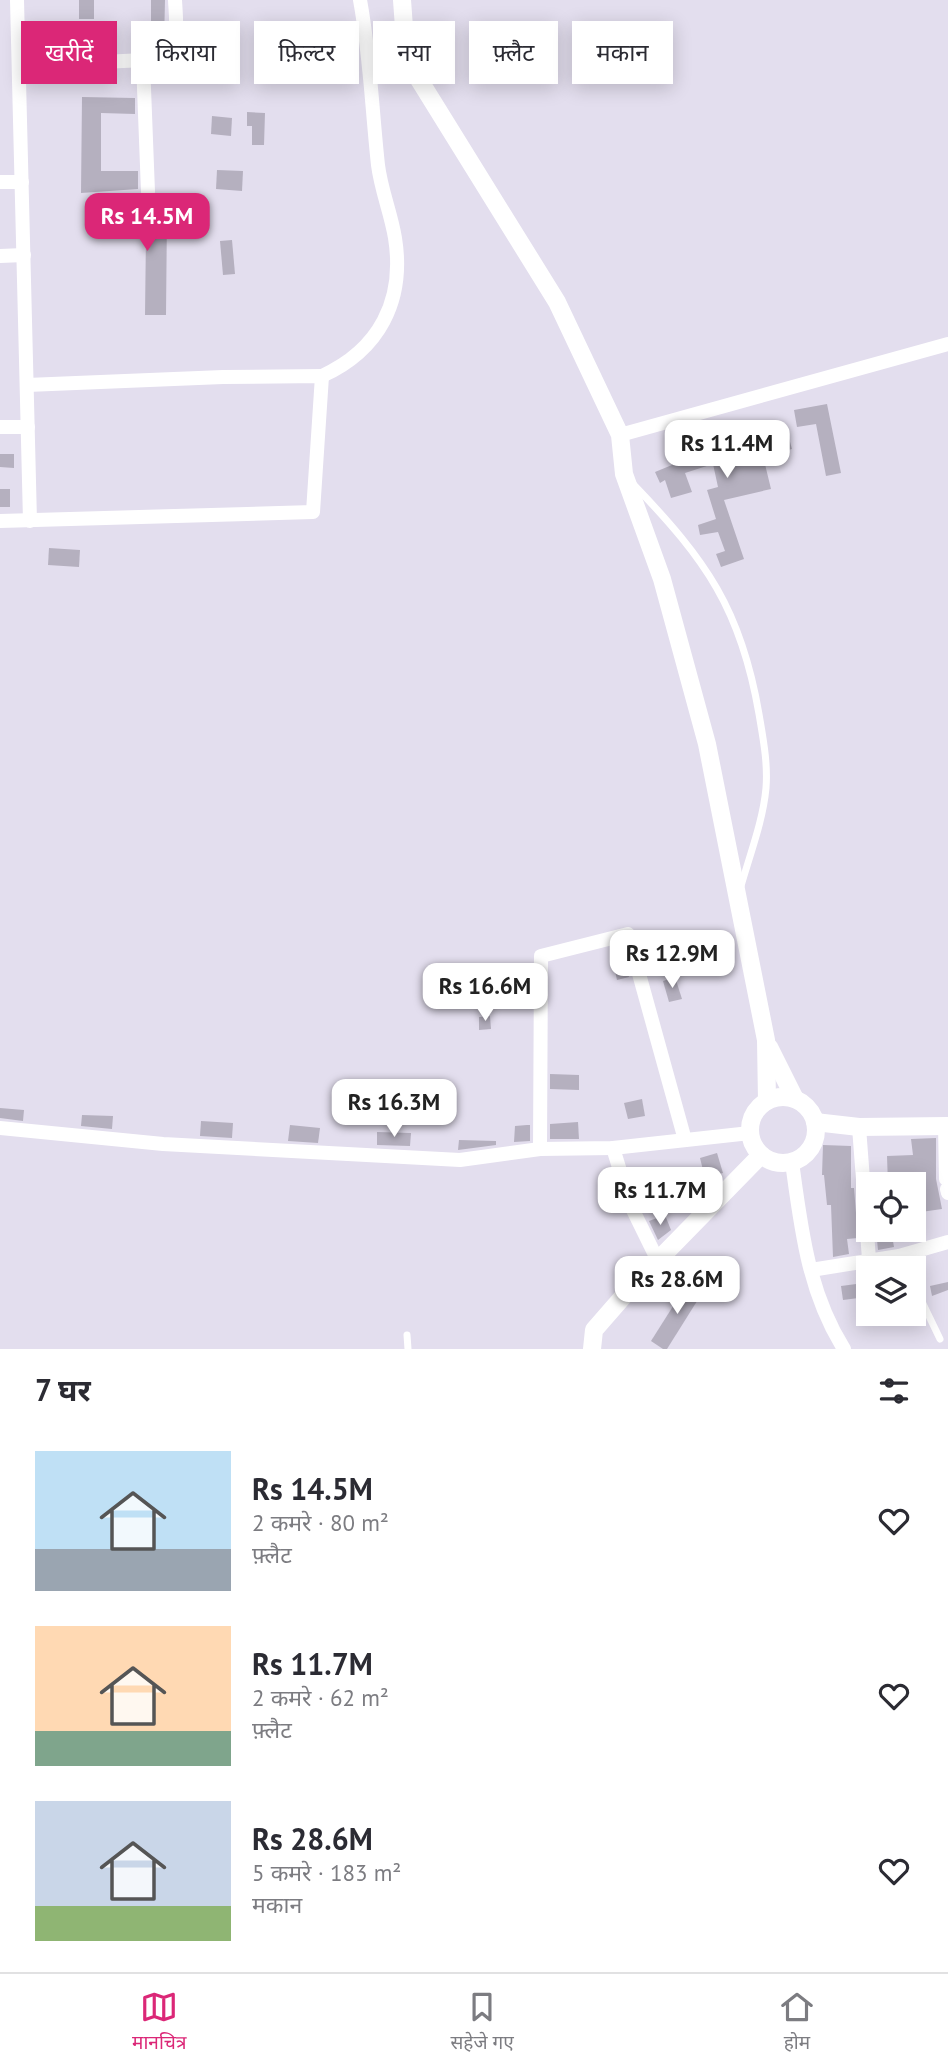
<!DOCTYPE html>
<html lang="hi">
<head>
<meta charset="utf-8">
<style>
	body { margin:0; font-family:"PT Sans","Noto Sans Devanagari",sans-serif; background:#f2f2f3; color:#2b2b33; height:100vh; display:flex; flex-direction:column; font-size:26px; white-space:nowrap }
	* { box-sizing:border-box; margin:0 }
	p { font-size:23px; color:#7c7c81 }
	.icon { flex:none; width:38px; height:38px; fill:none; stroke:currentColor; stroke-width:2; stroke-linecap:round; stroke-linejoin:round }
	.map { position:relative; height:1349px; overflow:hidden }
	.drawer { display:flex; flex-direction:column; background:#fff; flex:1 }
	.drawer>* { flex:none }
	.guide { position:absolute; left:21px; top:21px; width:906px; height:63px; display:flex; gap:14px }
	.tools { position:absolute; left:856px; top:1172px; display:grid; gap:14px }
	.tools a { display:grid; place-items:center; width:70px; height:70px; border-radius:0px; background:#fff; box-shadow:0 4px 18px #0003; font-size:35px }
	.price { position:absolute; translate:-50% -60px; padding:0 16px; border-radius:14px; background:#fff; color:#222; font-size:23px; line-height:46px; filter:drop-shadow(0 2px 4px #0008) }
	.price::after { content:''; position:absolute; left:50%; top:42px; width:21px; height:16px; margin-left:-10px; background:inherit; clip-path:polygon(0 0,100% 0,50% 100%) }
	.price.current { background:#db2777; color:#fff }
	ul { padding:0; list-style:none }
	li { display:flex; align-items:center; gap:21px; height:175px; padding:0 35px }
	li span { display:grid; place-items:center; flex:none; width:196px; height:140px; border-radius:0px; color:#555 }
	li>.icon { margin-inline-start:auto }
	span .icon { width:84px; height:84px; fill:#fffc; stroke-width:1 }
	li b { font-size:30px }
	h2 { display:flex; justify-content:space-between; align-items:center; height:84px; padding:0 35px; font-size:30px }
	.pill { padding:0 24px; border-radius:0px; background:#fff; box-shadow:0 4px 18px #0003; font-size:24px; line-height:63px }
	.pill.current { background:#db2777; color:#fff }
	.tab-bar { display:flex; justify-content:space-around; align-items:center; height:98px; border-top:2px solid #e1e1e2; background:#fff; font-size:19px; color:#7c7c81 }
	.tab-bar a { display:grid; justify-items:center; gap:4px }
	.tab-bar .current { color:#db2777 }
	.map>svg:first-child { display:block }
</style>
</head>
<body>
<div class="map">
<svg width="948" height="1349" viewBox="0 0 948 1349">
	<rect width="100%" height="100%" fill="#e3deee"/>
	<g fill="#b5b0bf">
		<rect x="79" y="0" width="15" height="19"/>
		<path d="M151,0H165L164,43H139V22H151Z"/>
		<path d="M82,97L135,98V114L101,113V171H138V189L81,193Z"/>
		<path d="M247,112L265,113L264,145H252V126H247Z"/>
		<path d="M212,116L232,118L231,136L211,134Z"/>
		<path d="M217,170L243,171L242,191L216,189Z"/>
		<path d="M105,213L167,214L166,315H145L146,234H105Z"/>
		<path d="M232,240L235,274L223,275L220,241Z"/>
		<path d="M827,404L841,473L826,476L816,424L797,427L794,410Z"/>
		<path d="M754,427L757,438L787,431L792,449L763,456L771,489L724,500L744,559L721,567L716,554L725,551L718,532L700,535L698,525L716,519L707,490L718,487L713,464L685,473L692,492L671,498L665,480L660,483L655,472L672,465L669,454L700,445L703,456L726,450L724,439L737,436L736,431Z"/>
		<path d="M0,454H14V468L0,467Z"/>
		<rect x="0" y="489" width="10" height="18"/>
		<path d="M49,548L80,550L79,567L48,565Z"/>
		<path d="M704,947L705,956L684,959L682,949Z"/>
		<path d="M626,964L629,977L617,980L614,967Z"/>
		<path d="M675,977L682,999L669,1002L663,981Z"/>
		<path d="M490,1016L491,1029L479,1030V1017Z"/>
		<path d="M550,1074L579,1075V1090L550,1089Z"/>
		<path d="M642,1099L645,1116L628,1119L624,1103Z"/>
		<path d="M0,1108L24,1110L23,1121L0,1118Z"/>
		<path d="M82,1115L113,1116L112,1129L81,1126Z"/>
		<path d="M201,1121L233,1123L232,1138L200,1136Z"/>
		<path d="M578,1122L579,1139H550V1124Z"/>
		<path d="M290,1125L320,1128L318,1143L288,1141Z"/>
		<path d="M527,1125H530V1141L514,1142L515,1126Z"/>
		<path d="M377,1132L411,1133L410,1146L377,1145Z"/>
		<path d="M936,1138V1179L942,1209L914,1213V1185H888L887,1156L913,1155L911,1139Z"/>
		<path d="M459,1140L496,1141V1145L458,1150Z"/>
		<path d="M823,1145L851,1146V1188H854L858,1238L847,1239L849,1254L833,1257L831,1205H827L824,1175H822Z"/>
		<path d="M717,1153L723,1173L705,1178L700,1158Z"/>
		<path d="M665,1215L671,1230L658,1240L649,1221Z"/>
		<path d="M876,1230H891L894,1247L878,1250Z"/>
		<path d="M689,1281L704,1290L667,1349H663L651,1341Z"/>
		<path d="M948,1282V1290L932,1296L930,1286Z"/>
		<path d="M864,1283L866,1297L843,1300L841,1286Z"/>
	</g>
	<g fill="none" stroke-linecap="round" stroke-linejoin="round">
		<g stroke="#fff" stroke-width="7">
			<path d="M634,485C706,560 741,609 759,714C763,738 768,763 766,788C763,821 750,854 741,886"/>
			<path d="M899,1256L905,1269"/>
			<path d="M914,1285L940,1339"/>
			<path d="M407,1335L408,1349"/>
		</g>
		<g stroke="#fff" stroke-width="14">
			<path d="M17,0L30,521"/>
			<path d="M143,62L148,192"/>
			<path d="M19,66L165,59C180,43 176,21 175,0"/>
			<path d="M0,182H22"/>
			<path d="M0,256L24,255"/>
			<path d="M322,376C379,350 405,301 395,238C391,213 381,190 378,165C372,110 370,54 360,0"/>
			<path d="M0,427H28"/>
			<path d="M620,435L948,344"/>
			<path d="M0,521L313,512L322,376L223,377L27,385"/>
			<path d="M945,1126L946,1179"/>
			<path d="M859,1127L869,1259"/>
			<path d="M0,1128L163,1144L460,1160L540,1149L613,1148L750,1133"/>
			<path d="M613,1148L631,1206L658,1261"/>
			<path d="M540,1149L541,956L628,934L685,1140"/>
			<path d="M792,1162C801,1228 808,1292 844,1349"/>
			<path d="M947,1189L948,1193"/>
			<path d="M811,1270L899,1256L948,1242"/>
		</g>
		<g stroke="#fff" stroke-width="18">
			<path d="M402,0L405,41L415,73L557,302L620,435L624,474L662,579L707,744L766,1040L767,1101"/>
			<path d="M769,1047L795,1099"/>
			<circle cx="783" cy="1130" r="33"/>
			<path d="M815,1122L859,1127L948,1126"/>
			<path d="M592,1349L594,1330L628,1291L761,1155"/>
		</g>
	</g>
</svg>
<div class="tools">
<a><svg class="icon" aria-label="locate" viewBox="0 0 24 24"><circle cx="12" cy="12" r="6"/><path d="M12 2v4M12 18v4M2 12h4M18 12h4"/></svg></a>
<a><svg class="icon" aria-label="layers" viewBox="0 0 24 24"><path d="M12 4l9 5-9 5-9-5zM3 14l9 5 9-5"/></svg></a>
</div>
<b class="price current" style="left:147px;top:253px">Rs 14.5M</b>
<b class="price" style="left:727px;top:480px">Rs 11.4M</b>
<b class="price" style="left:672px;top:990px">Rs 12.9M</b>
<b class="price" style="left:485px;top:1023px">Rs 16.6M</b>
<b class="price" style="left:394px;top:1139px">Rs 16.3M</b>
<b class="price" style="left:660px;top:1227px">Rs 11.7M</b>
<b class="price" style="left:677px;top:1316px">Rs 28.6M</b>
<div class="guide">
<a class="pill current">खरीदें</a>
<a class="pill">किराया</a>
<a class="pill">फ़िल्टर</a>
<a class="pill">नया</a>
<a class="pill">फ़्लैट</a>
<a class="pill">मकान</a>
</div>
</div>
<section class="drawer">
<h2>7 घर<svg class="icon" aria-label="filters" viewBox="0 0 24 24"><path d="M4 7h16M4 17h16"/><circle cx="9" cy="7" r="2"/><circle cx="15" cy="17" r="2"/></svg></h2>
<ul>
<li><span style="background:linear-gradient(#bfe0f5 70%,#9aa5b1 0)"><svg class="icon" aria-label="home" viewBox="0 0 24 24"><path d="M3 11l9-7 9 7M6 9v11h12V9"/></svg></span><div><b>Rs 14.5M</b><p>2 कमरे · 80 m²</p><p>फ़्लैट</p></div><svg class="icon" aria-label="heart" viewBox="0 0 24 24"><path d="M12 20l-8-8c-3-5 5-10 8-4 3-6 11-1 8 4z"/></svg></li>
<li><span style="background:linear-gradient(#ffd9b3 75%,#7fa58c 0)"><svg class="icon" aria-label="home" viewBox="0 0 24 24"><path d="M3 11l9-7 9 7M6 9v11h12V9"/></svg></span><div><b>Rs 11.7M</b><p>2 कमरे · 62 m²</p><p>फ़्लैट</p></div><svg class="icon" aria-label="heart" viewBox="0 0 24 24"><path d="M12 20l-8-8c-3-5 5-10 8-4 3-6 11-1 8 4z"/></svg></li>
<li><span style="background:linear-gradient(#c9d6e8 75%,#8fb573 0)"><svg class="icon" aria-label="home" viewBox="0 0 24 24"><path d="M3 11l9-7 9 7M6 9v11h12V9"/></svg></span><div><b>Rs 28.6M</b><p>5 कमरे · 183 m²</p><p>मकान</p></div><svg class="icon" aria-label="heart" viewBox="0 0 24 24"><path d="M12 20l-8-8c-3-5 5-10 8-4 3-6 11-1 8 4z"/></svg></li>
</ul>
</section>
<nav class="tab-bar">
<a class="current"><svg class="icon" aria-label="map" viewBox="0 0 24 24"><path d="M3 6l6-2 6 2 6-2v14l-6 2-6-2-6 2zM9 4v14M15 6v14"/></svg>मानचित्र</a>
<a><svg class="icon" aria-label="saved" viewBox="0 0 24 24"><path d="M7 4h10v16l-5-4-5 4z"/></svg>सहेजे गए</a>
<a><svg class="icon" aria-label="home" viewBox="0 0 24 24"><path d="M3 11l9-7 9 7M6 9v11h12V9"/></svg>होम</a>
</nav>
</body>
</html>
